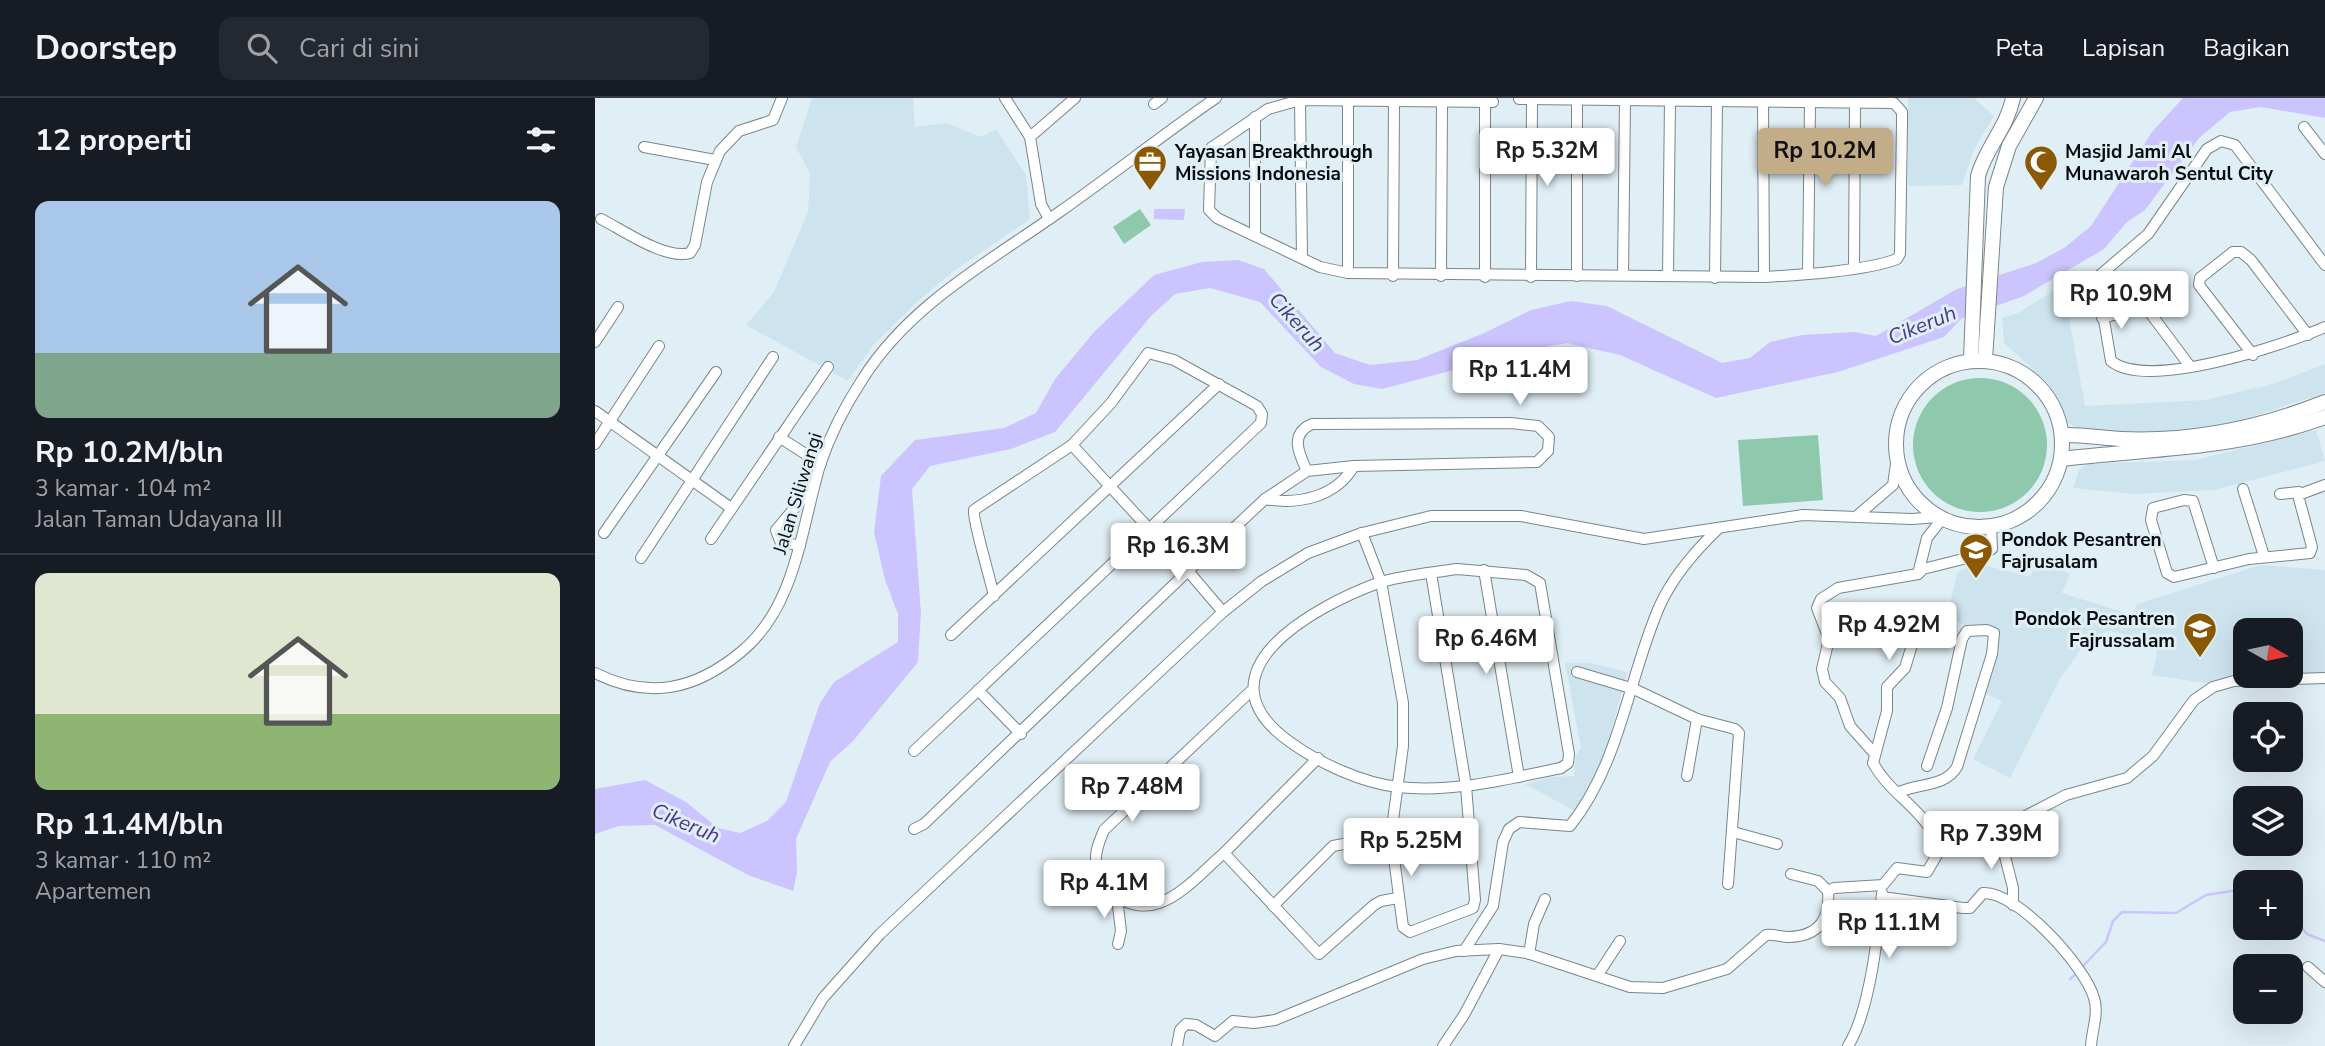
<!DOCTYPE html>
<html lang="id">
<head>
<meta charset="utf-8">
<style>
	body { margin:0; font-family:"Nunito Sans",sans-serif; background:#242831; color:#f1f3f6; height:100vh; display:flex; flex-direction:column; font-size:26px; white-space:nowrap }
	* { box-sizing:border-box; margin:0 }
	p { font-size:23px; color:#9ea1a6 }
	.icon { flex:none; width:38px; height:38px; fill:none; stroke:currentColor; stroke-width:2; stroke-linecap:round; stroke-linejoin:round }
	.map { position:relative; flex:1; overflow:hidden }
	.sheet { display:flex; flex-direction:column; background:#171b24; width:595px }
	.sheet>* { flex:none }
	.needle { width:46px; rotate:99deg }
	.tools { position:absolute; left:1638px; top:520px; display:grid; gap:14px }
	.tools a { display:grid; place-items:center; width:70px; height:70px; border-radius:14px; background:#171b24; box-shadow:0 7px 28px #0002; font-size:35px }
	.price { position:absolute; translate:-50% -60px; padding:0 16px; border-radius:7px; background:#fff; color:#222; font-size:23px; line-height:46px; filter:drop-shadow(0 2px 4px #0008) }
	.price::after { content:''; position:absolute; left:50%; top:42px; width:21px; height:16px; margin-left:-10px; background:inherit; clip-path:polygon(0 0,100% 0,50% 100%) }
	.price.on { background:#c3ad89; color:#111 }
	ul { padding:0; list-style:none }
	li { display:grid; align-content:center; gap:14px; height:371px; padding:0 35px }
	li+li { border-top:2px solid #363941 }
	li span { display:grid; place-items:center; height:217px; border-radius:14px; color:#555 }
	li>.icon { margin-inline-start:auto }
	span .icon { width:126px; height:126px; fill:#fffc; stroke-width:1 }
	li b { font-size:30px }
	h2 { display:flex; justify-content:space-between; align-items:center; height:84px; padding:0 35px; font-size:30px }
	header { display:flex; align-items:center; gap:42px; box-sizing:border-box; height:98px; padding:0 35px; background:#171b24; border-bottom:2px solid #363941 }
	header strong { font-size:33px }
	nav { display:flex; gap:38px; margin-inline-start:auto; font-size:24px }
	.search { width:490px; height:63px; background:#242831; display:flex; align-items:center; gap:18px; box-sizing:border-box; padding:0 24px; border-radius:14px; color:#9ea1a6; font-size:26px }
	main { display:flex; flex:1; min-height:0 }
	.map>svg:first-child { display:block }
</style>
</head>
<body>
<header>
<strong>Doorstep</strong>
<div class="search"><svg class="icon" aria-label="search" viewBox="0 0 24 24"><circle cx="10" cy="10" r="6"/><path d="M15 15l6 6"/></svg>Cari di sini</div>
<nav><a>Peta</a><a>Lapisan</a><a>Bagikan</a></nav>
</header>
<main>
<section class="sheet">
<h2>12 properti<svg class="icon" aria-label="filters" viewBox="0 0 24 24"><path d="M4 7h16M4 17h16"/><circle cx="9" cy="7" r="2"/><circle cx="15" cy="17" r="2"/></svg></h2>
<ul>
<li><span style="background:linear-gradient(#a9c7e8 70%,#7fa58c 0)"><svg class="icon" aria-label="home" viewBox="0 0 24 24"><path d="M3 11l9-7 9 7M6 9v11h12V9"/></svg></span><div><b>Rp 10.2M/bln</b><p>3 kamar · 104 m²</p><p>Jalan Taman Udayana III</p></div></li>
<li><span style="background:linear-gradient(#dfe7d0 65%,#8fb573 0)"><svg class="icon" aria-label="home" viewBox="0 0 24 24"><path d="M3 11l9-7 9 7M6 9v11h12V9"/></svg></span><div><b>Rp 11.4M/bln</b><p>3 kamar · 110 m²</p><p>Apartemen</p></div></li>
</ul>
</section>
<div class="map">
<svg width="1730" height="948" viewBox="0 0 1730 948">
	<rect width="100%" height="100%" fill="#e0eff5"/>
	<g fill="#cde4ee" fill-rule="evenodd">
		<path d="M217,0H318L320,29L351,25L386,39L401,31L431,77L435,121L357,174L320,206L278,247L253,283L151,227L179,194L213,114L215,76L201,49Z"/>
		<path d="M1313,0H1379L1399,18L1379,51L1367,87L1313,88Z"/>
		<path d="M1468,187L1490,308L1610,302L1678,286L1730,266V295L1631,327L1578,335L1520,336L1484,332L1471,323L1466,306L1453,285L1409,245L1407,220L1423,215Z"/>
		<path d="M1721,332L1730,363L1619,392L1539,396L1478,390L1484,372L1493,366L1601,362Z"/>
		<path d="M1444,460L1475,476L1467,495L1537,517L1542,506L1666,467L1730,472V580L1616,586L1557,577L1564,544L1514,533L1492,543L1466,579L1415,680L1378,661L1407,603L1380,591L1400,540L1352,519L1362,475L1381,465L1435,479ZM1650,532H1696V578H1650Z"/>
		<path d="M970,565H996L1032,574L1013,646L993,695L980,713L930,686L957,679L979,678L981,657L986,650Z"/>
	</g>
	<g fill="#8ec8ad">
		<path d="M545,111L556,127L529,146L518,129Z"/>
		<circle cx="1385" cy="347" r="67"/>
		<path d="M1223,337L1228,402L1148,408L1143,342Z"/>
	</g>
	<g fill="#ccc4ff">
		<path d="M1588,0H1730V20L1666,9L1635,14L1604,40L1550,112L1532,124L1509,151L1429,198L1367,220L1349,239L1243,274L1121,300L1025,257L972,245L938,251L787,291L759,286L726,269L665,204L615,190L580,196L556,218L460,334L416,351L335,368L317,391L326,515L323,564L258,643L235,664L201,741L202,774L198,793L153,777L60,727L24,728L0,736V691L50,682L91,704L123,730L145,735L172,723L191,704L225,605L239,584L303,544V516L290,482L279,434L286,378L320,342L409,330L441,315L460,281L499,234L559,177L607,164L643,162L669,171L740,255L775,267L822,262L889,235L936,212L976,203L1012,208L1127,265L1155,260L1175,244L1207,237L1259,234L1281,238L1362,191L1441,165L1469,150L1496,128L1557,34Z"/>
		<path d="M559,111H590L589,122L559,121Z"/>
	</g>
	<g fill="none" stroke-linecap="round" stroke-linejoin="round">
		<g stroke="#ccc4ff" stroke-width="2.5">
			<path d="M1696,817L1712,836L1730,843"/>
			<path d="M1487,869L1511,844L1518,823L1527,814L1581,815L1611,797L1650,791"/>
			<path d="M1475,881L1483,874"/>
		</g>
		<g stroke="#79868c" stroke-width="12">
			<g id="minor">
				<path d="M410,0L435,39"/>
				<path d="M705,2L707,159"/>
				<path d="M982,2V178"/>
				<path d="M1168,3L1169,179"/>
				<path d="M898,4L705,2L673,11L616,50L614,112L622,120L725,169L753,175L1169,179C1203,177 1272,173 1302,161L1305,156L1307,24V14L1299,5L924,1"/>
				<path d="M559,6L567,0"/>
				<path d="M660,19V136"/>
				<path d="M1709,29L1730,56"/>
				<path d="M49,49L120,62"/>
				<path d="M6,121C28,132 70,162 95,155L100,147L112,84L125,53L144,33L178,22L187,0"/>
				<path d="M454,121L446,106L435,39L480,0"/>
				<path d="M1730,167L1640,47L1626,43L1612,51L1553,136L1504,178L1503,187L1516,263C1553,293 1689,247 1730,229"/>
				<path d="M1259,169L1260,4"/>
				<path d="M753,175V2"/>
				<path d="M1213,176L1215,4"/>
				<path d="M1028,177L1030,2"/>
				<path d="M798,178L799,3"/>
				<path d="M846,178L847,3"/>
				<path d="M1073,178L1075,3"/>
				<path d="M890,179V4"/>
				<path d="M936,179L937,2"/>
				<path d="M1120,180L1122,3"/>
				<path d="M1507,220L1543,211L1553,212L1594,267"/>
				<path d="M0,244L23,209"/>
				<path d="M1658,257L1604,187L1605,180L1638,154H1646L1656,162L1713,237"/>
				<path d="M0,313L136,410"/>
				<path d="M184,339L226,366"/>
				<path d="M0,346L64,248"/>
				<path d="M477,347L593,473L670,401L712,373L759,368L942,364L953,353L954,339L943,328L916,325L717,326C694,336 704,356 712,373"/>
				<path d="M1648,391L1669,458"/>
				<path d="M1685,396L1704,394"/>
				<path d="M670,401C704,407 741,399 759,368"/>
				<path d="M1263,417L1298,387L1302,359"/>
				<path d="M9,435L121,274"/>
				<path d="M767,435L786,484L808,605V648L796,737L808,829L815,834L878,810L880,802L871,688L836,475"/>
				<path d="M116,441L233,269"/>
				<path d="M205,448L185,443L181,432L219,387"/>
				<path d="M46,460L178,259"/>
				<path d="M1619,470L1598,403L1589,402L1558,410L1556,422L1572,475L1579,479L1654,461L1715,455L1717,449L1703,397L1730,387"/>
				<path d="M862,471L931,477L945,485L974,656L973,665L966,670C912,681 858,695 803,689C767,685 724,665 695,644C598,575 718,509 783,485C808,477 837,475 862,471Z"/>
				<path d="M889,472L924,679"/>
				<path d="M1323,476L1332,440L1347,421"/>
				<path d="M356,537L624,286"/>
				<path d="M1320,537L1310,570L1292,589V613L1278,665C1296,698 1329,710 1346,750"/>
				<path d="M982,574L1039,591L1102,621L1140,631L1144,635L1133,786"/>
				<path d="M0,575C54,602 100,592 146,554C201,509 206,431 225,367C235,337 250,308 267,282C314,207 392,165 463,115C516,78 567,37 621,0"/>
				<path d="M383,592L426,636"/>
				<path d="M319,653L666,325L667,316L662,308L579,262L553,255L516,305L477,347L379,412C377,419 396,484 399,498"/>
				<path d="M1279,655L1255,628L1245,600L1230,584L1227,571L1234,541L1222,510L1226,501L1243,490L1323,476L1328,471L1388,456L1397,451L1396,428"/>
				<path d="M723,660L629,755L724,856L779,807L786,803L803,800"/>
				<path d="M1092,678L1102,621"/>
				<path d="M1304,694C1324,685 1350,689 1362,669L1397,556L1399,535L1392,532L1372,533L1367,541L1352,610L1332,668"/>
				<path d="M319,731L329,726L593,473L628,514"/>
				<path d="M1138,734L1182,746"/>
				<path d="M1404,735L1418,790V807"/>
				<path d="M1346,750L1404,735L1415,726L1471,697L1532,680L1558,658L1599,602L1618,589L1639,583L1730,580"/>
				<path d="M629,755C610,771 588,797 564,805C536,815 503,794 501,763C500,752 505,742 509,732L656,593"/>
				<path d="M1196,776L1223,783L1233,793"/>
				<path d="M1287,799L1368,810H1375L1388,795C1422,793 1490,868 1499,900C1504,915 1497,932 1496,948"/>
				<path d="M522,800L526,833L523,846"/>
				<path d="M678,808L738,748L796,737"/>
				<path d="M869,853L898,808L908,744L914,731L924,724L975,728C1026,664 1033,580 1065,507C1079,477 1100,453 1123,431"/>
				<path d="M934,856L939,826L950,801"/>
				<path d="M1713,869L1730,884"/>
				<path d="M1002,878L1025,843"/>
				<path d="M199,948L228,900L285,836L628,514L667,483L713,455L767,435L836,418H926L1049,441L1208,417L1317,421L1344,419"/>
				<path d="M582,948L585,932L591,926L601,927L620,938L638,923L659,925L680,922L828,861L861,853L904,851L932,855L1035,889L1068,890L1132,871L1171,837C1179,836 1186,839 1194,839C1225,838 1235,820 1233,793L1239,790L1288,787L1302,770L1332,774L1346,750"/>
				<path d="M848,948L869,917L904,851"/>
				<path d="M1253,948C1275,913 1283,836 1287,795"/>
			</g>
		</g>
		<g stroke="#79868c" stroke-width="16">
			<g id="major">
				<path d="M1376,262L1383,78C1391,49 1412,30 1418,0"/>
				<path d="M1390,262L1401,89L1414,48L1441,0"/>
				<circle cx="1384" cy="346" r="83"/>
				<path d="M1467,337C1486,336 1506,340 1526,341C1596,344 1665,330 1730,304"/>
				<path d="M1466,361C1559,350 1640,352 1730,319"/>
			</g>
		</g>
		<use href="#minor" stroke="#fff" stroke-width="10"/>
		<use href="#major" stroke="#fff" stroke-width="14"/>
	</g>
	<defs>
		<g id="office-pin" transform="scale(1.75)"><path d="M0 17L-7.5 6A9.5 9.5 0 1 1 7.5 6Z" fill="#8b5804" stroke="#e0eff5"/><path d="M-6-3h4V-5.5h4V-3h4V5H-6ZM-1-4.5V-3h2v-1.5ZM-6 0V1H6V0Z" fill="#fff"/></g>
		<g id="mosque-pin" transform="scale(1.75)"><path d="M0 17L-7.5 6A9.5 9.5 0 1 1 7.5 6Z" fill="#8b5804" stroke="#e0eff5"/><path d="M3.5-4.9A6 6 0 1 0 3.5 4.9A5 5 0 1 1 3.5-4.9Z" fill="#fff"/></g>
		<g id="school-pin" transform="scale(1.75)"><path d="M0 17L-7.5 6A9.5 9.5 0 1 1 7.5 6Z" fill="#8b5804" stroke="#e0eff5"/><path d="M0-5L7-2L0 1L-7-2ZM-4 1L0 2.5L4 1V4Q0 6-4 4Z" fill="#fff"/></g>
	</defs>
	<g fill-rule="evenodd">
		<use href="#office-pin" x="555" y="64"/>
		<use href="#mosque-pin" x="1446" y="64"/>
		<use href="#school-pin" x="1381" y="452"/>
		<use href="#school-pin" x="1605" y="531"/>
	</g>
	<g text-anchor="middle" stroke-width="6" stroke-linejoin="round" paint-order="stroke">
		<g font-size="19" font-weight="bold" fill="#080c0e" stroke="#e0eff5" text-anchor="start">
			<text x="580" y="60">Yayasan Breakthrough<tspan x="580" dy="22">Missions Indonesia</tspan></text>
			<text x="1470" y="60">Masjid Jami Al<tspan x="1470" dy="22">Munawaroh Sentul City</tspan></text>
			<text x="1406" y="448">Pondok Pesantren<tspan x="1406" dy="22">Fajrusalam</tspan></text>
			<text x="1580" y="527" text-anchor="end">Pondok Pesantren<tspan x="1580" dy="22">Fajrussalam</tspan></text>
		</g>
		<g font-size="19" fill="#080c0e" stroke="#e0eff5">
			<text transform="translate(202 395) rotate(-73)" y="7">Jalan Siliwangi</text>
		</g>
		<g font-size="21" font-style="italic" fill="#4b388a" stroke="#e0eff5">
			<text transform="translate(702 224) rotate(48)" y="7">Cikeruh</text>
			<text transform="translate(1327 227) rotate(-22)" y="7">Cikeruh</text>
			<text transform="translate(91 725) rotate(23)" y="7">Cikeruh</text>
		</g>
	</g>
</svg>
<div class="tools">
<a><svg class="needle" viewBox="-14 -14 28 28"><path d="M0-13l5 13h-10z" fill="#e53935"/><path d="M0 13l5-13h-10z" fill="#9ea1a6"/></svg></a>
<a><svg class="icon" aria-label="locate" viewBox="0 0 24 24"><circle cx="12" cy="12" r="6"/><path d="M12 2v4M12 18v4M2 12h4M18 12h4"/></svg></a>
<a><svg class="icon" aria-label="layers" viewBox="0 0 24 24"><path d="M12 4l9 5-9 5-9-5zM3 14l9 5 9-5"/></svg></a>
<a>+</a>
<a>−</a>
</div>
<b class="price" style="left:952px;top:90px">Rp 5.32M</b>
<b class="price on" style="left:1230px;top:90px">Rp 10.2M</b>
<b class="price" style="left:1526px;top:233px">Rp 10.9M</b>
<b class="price" style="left:925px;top:309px">Rp 11.4M</b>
<b class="price" style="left:583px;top:485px">Rp 16.3M</b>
<b class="price" style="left:1294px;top:564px">Rp 4.92M</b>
<b class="price" style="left:891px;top:578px">Rp 6.46M</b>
<b class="price" style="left:537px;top:726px">Rp 7.48M</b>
<b class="price" style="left:1396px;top:773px">Rp 7.39M</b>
<b class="price" style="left:816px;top:780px">Rp 5.25M</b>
<b class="price" style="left:509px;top:822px">Rp 4.1M</b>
<b class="price" style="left:1294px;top:862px">Rp 11.1M</b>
</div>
</main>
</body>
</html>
